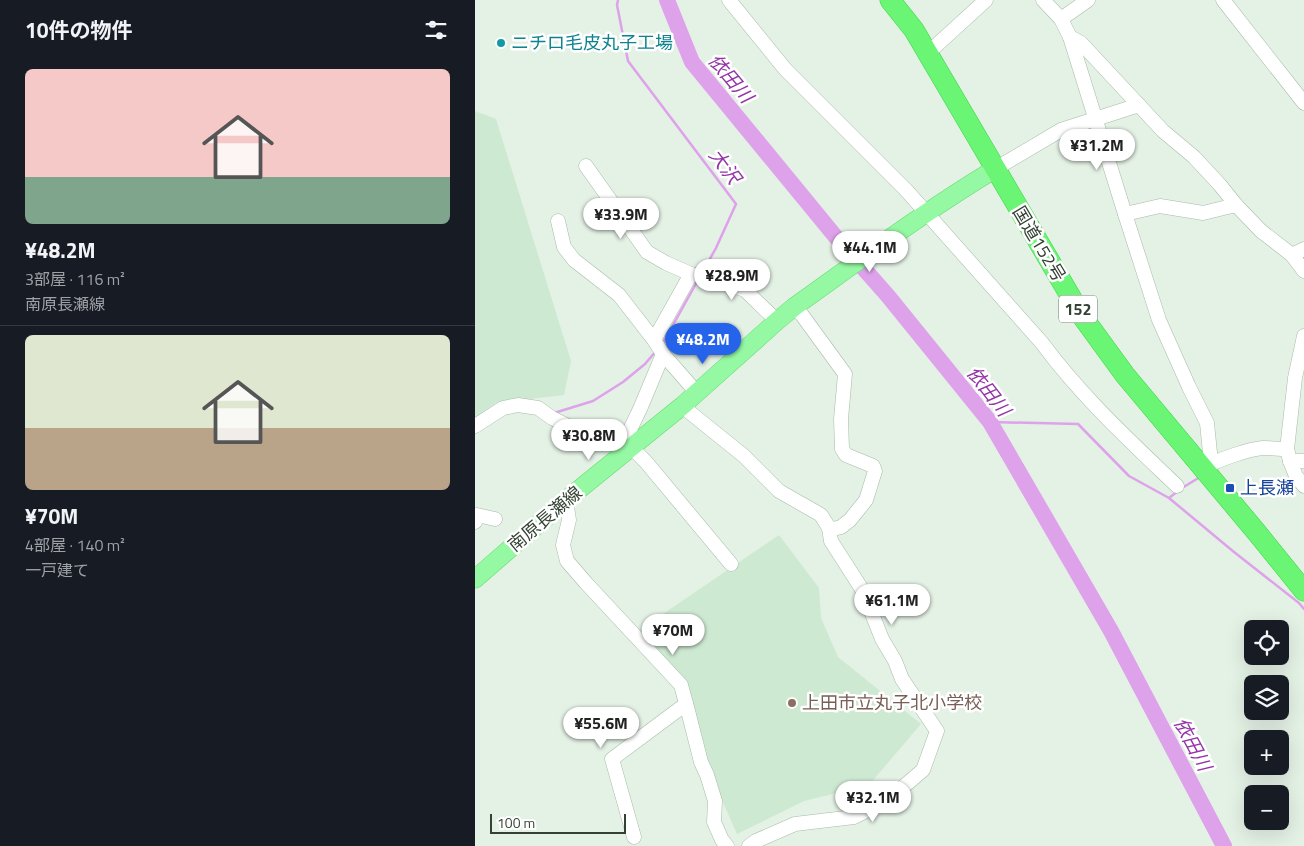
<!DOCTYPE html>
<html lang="ja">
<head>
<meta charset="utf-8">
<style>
	body { margin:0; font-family:"Titillium Web","Noto Sans JP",sans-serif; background:#242831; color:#f1f3f6; height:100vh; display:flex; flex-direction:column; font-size:19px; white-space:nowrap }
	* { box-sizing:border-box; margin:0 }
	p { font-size:16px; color:#9ea1a6 }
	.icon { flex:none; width:28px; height:28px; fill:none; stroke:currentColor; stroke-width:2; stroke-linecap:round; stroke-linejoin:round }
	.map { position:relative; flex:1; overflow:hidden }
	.sheet { display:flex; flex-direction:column; background:#171b24; width:475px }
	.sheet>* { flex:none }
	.controls { position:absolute; left:769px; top:620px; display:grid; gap:10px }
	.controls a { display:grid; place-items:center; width:45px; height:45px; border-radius:8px; background:#171b24; box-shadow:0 5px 20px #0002; font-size:25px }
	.scale { position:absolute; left:15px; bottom:12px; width:136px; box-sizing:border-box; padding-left:5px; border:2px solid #344234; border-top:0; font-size:14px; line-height:18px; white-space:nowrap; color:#344234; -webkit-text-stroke:4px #fff; paint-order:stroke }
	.price { position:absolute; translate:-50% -42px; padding:0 11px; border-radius:18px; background:#fff; color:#222; font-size:16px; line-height:32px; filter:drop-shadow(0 1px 2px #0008) }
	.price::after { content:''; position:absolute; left:50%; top:30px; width:15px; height:11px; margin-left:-8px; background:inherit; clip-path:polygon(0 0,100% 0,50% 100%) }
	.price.active { background:#2563eb; color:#fff }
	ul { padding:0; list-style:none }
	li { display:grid; align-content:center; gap:10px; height:265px; padding:0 25px }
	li+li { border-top:1px solid #363941 }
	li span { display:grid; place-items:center; height:155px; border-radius:8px; color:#555 }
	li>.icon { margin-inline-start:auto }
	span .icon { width:90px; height:90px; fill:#fffc; stroke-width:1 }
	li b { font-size:21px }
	h2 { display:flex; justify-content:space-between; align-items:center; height:60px; padding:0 25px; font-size:21px }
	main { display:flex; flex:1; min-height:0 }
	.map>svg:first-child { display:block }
</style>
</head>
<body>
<main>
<section class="sheet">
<h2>10件の物件<svg class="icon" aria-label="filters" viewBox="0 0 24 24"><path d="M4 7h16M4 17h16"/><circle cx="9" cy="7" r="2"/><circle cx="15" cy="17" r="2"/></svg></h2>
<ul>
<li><span style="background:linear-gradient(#f6c9c9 70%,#7fa58c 0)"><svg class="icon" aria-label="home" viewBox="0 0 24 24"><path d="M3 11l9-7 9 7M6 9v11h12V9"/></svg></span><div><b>¥48.2M</b><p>3部屋 · 116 m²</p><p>南原長瀬線</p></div></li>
<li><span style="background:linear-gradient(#dfe7d0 60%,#b9a48a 0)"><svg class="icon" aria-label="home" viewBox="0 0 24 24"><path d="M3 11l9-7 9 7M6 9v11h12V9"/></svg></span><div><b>¥70M</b><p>4部屋 · 140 m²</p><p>一戸建て</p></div></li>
</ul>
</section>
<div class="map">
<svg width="829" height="846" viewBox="0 0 829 846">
	<rect width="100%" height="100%" fill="#e4f1e5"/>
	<g fill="#cee9d2">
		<path d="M0,111L21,119L96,361L89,395L21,403L0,417Z"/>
		<path d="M304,535L344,588L346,618L363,657L446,724L394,785L329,801L262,834L230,762L210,682L163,631Z"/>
	</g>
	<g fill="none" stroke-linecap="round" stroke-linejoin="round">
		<g stroke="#dea2eb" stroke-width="2.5">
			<path d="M143,0L142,5L153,61L261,204L241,248L228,271"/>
			<path d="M188,343L223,280"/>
			<path d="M79,413L118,401L148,382L170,364L181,351"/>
			<path d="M515,422L603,424L654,476L694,498L759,552L824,603L829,609"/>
			<path d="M707,488L725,477"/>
			<path d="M694,498L703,491"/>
		</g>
		<path stroke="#dea2eb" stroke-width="16" d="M192,0L217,62L360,236L413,296L515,422L636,631L749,846"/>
		<g stroke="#a7bba9" stroke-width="15">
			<g id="minor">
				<path d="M254,0L310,69L431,190L567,343C606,396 655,441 702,486"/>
				<path d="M568,0L586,19L595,37L650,214L684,320L714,387L732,423L736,463"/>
				<path d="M748,0L829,103"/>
				<path d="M586,19L613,0"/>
				<path d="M595,37L606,43L688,131L719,157L745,185L761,205L786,231L817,255L829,271"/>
				<path d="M453,53L511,0"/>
				<path d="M111,166L172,252L191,263L216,274L234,278L270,290L302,321"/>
				<path d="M520,169L586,130L664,105"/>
				<path d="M650,214L685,206L728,213L761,205"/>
				<path d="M83,221L89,247L99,260L144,295L179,340"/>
				<path d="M817,255L829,249"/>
				<path d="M216,274L179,340L188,354L222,393"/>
				<path d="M319,307L327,315L370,374L366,419L367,449L371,455L398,466L400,471L391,500L375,520L366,527L358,529L354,528"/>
				<path d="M829,336L820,378L812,449L815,461H829"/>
				<path d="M207,406L269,456L304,491L346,515L354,528L356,541L388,591L407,639L420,661L427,679L462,731L448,770L414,799L379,817L320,824L281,841L274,846"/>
				<path d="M0,426L28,408L43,405L63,408L77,418L105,432L148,444L156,447L171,462L256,564"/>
				<path d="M148,444L165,409L188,354"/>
				<path d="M815,461L821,476L829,486"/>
				<path d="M731,467C742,460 774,449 788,448C795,448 804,449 812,449"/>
				<path d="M91,500L94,520L88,545L92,561L111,583L206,685L212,707L226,762L232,775L240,801L239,822L247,840L252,846"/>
				<path d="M0,522L2,515L20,519"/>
				<path d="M159,837L137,759L211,704"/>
			</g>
		</g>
		<g stroke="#67dc74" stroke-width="19">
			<path id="major" d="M0,579L91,500L207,406L302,321L319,307C385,260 450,211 520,169"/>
		</g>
		<g stroke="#3bd442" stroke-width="21">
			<path id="highway" d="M415,0L439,30L607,316L650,375L783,534L829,591"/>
		</g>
		<use href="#minor" stroke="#fff" stroke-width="14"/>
		<use href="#major" stroke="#95f8a2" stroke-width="18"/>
		<use href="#highway" stroke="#6af575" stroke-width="20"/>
	</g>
	<circle fill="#0f9aa8" stroke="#fff" stroke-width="2" cx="26" cy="43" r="5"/>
	<rect fill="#1a4fb4" stroke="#fff" stroke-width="2" x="750" y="483" width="10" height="10" rx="2.5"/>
	<circle fill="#8d6e63" stroke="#fff" stroke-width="2" cx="317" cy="703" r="5"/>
	<g text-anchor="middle" stroke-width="5" stroke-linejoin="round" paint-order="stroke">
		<rect fill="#fff" stroke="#717b71" stroke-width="1" x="584" y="295.5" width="38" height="27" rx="4"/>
		<g font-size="16" font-weight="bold" fill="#344234">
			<text x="603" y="315">152</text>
		</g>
		<g font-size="18" fill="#0d838f" stroke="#fff" text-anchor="start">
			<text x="36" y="49">ニチロ毛皮丸子工場</text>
		</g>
		<g font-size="18" fill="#344234" stroke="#fff">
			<text transform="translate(564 244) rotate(59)" y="6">国道152号</text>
			<text transform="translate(70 519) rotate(-40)" y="6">南原長瀬線</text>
		</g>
		<g font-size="18" fill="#164399" stroke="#fff" text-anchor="start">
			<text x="765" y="494">上長瀬</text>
		</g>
		<g font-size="18" fill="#785e54" stroke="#fff" text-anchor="start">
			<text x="327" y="709">上田市立丸子北小学校</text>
		</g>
		<g font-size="19" font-style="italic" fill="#9434a7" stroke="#fff">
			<text transform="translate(256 78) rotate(50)" y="7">依田川</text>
			<text transform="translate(250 166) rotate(53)" y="7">大沢</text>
			<text transform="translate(514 391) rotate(52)" y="7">依田川</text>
			<text transform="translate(718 744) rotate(62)" y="7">依田川</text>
		</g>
	</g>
</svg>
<div class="controls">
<a><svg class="icon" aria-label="locate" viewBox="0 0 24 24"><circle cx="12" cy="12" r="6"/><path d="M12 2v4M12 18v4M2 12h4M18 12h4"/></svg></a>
<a><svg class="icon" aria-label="layers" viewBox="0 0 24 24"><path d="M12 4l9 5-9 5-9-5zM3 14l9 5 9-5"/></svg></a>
<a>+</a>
<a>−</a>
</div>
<div class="scale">100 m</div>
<b class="price" style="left:622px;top:171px">¥31.2M</b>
<b class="price" style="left:146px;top:240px">¥33.9M</b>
<b class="price" style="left:395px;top:273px">¥44.1M</b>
<b class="price" style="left:257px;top:301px">¥28.9M</b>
<b class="price active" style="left:228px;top:365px">¥48.2M</b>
<b class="price" style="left:114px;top:461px">¥30.8M</b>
<b class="price" style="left:417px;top:626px">¥61.1M</b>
<b class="price" style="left:198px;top:656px">¥70M</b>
<b class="price" style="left:126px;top:749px">¥55.6M</b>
<b class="price" style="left:398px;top:823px">¥32.1M</b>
</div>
</main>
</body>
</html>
